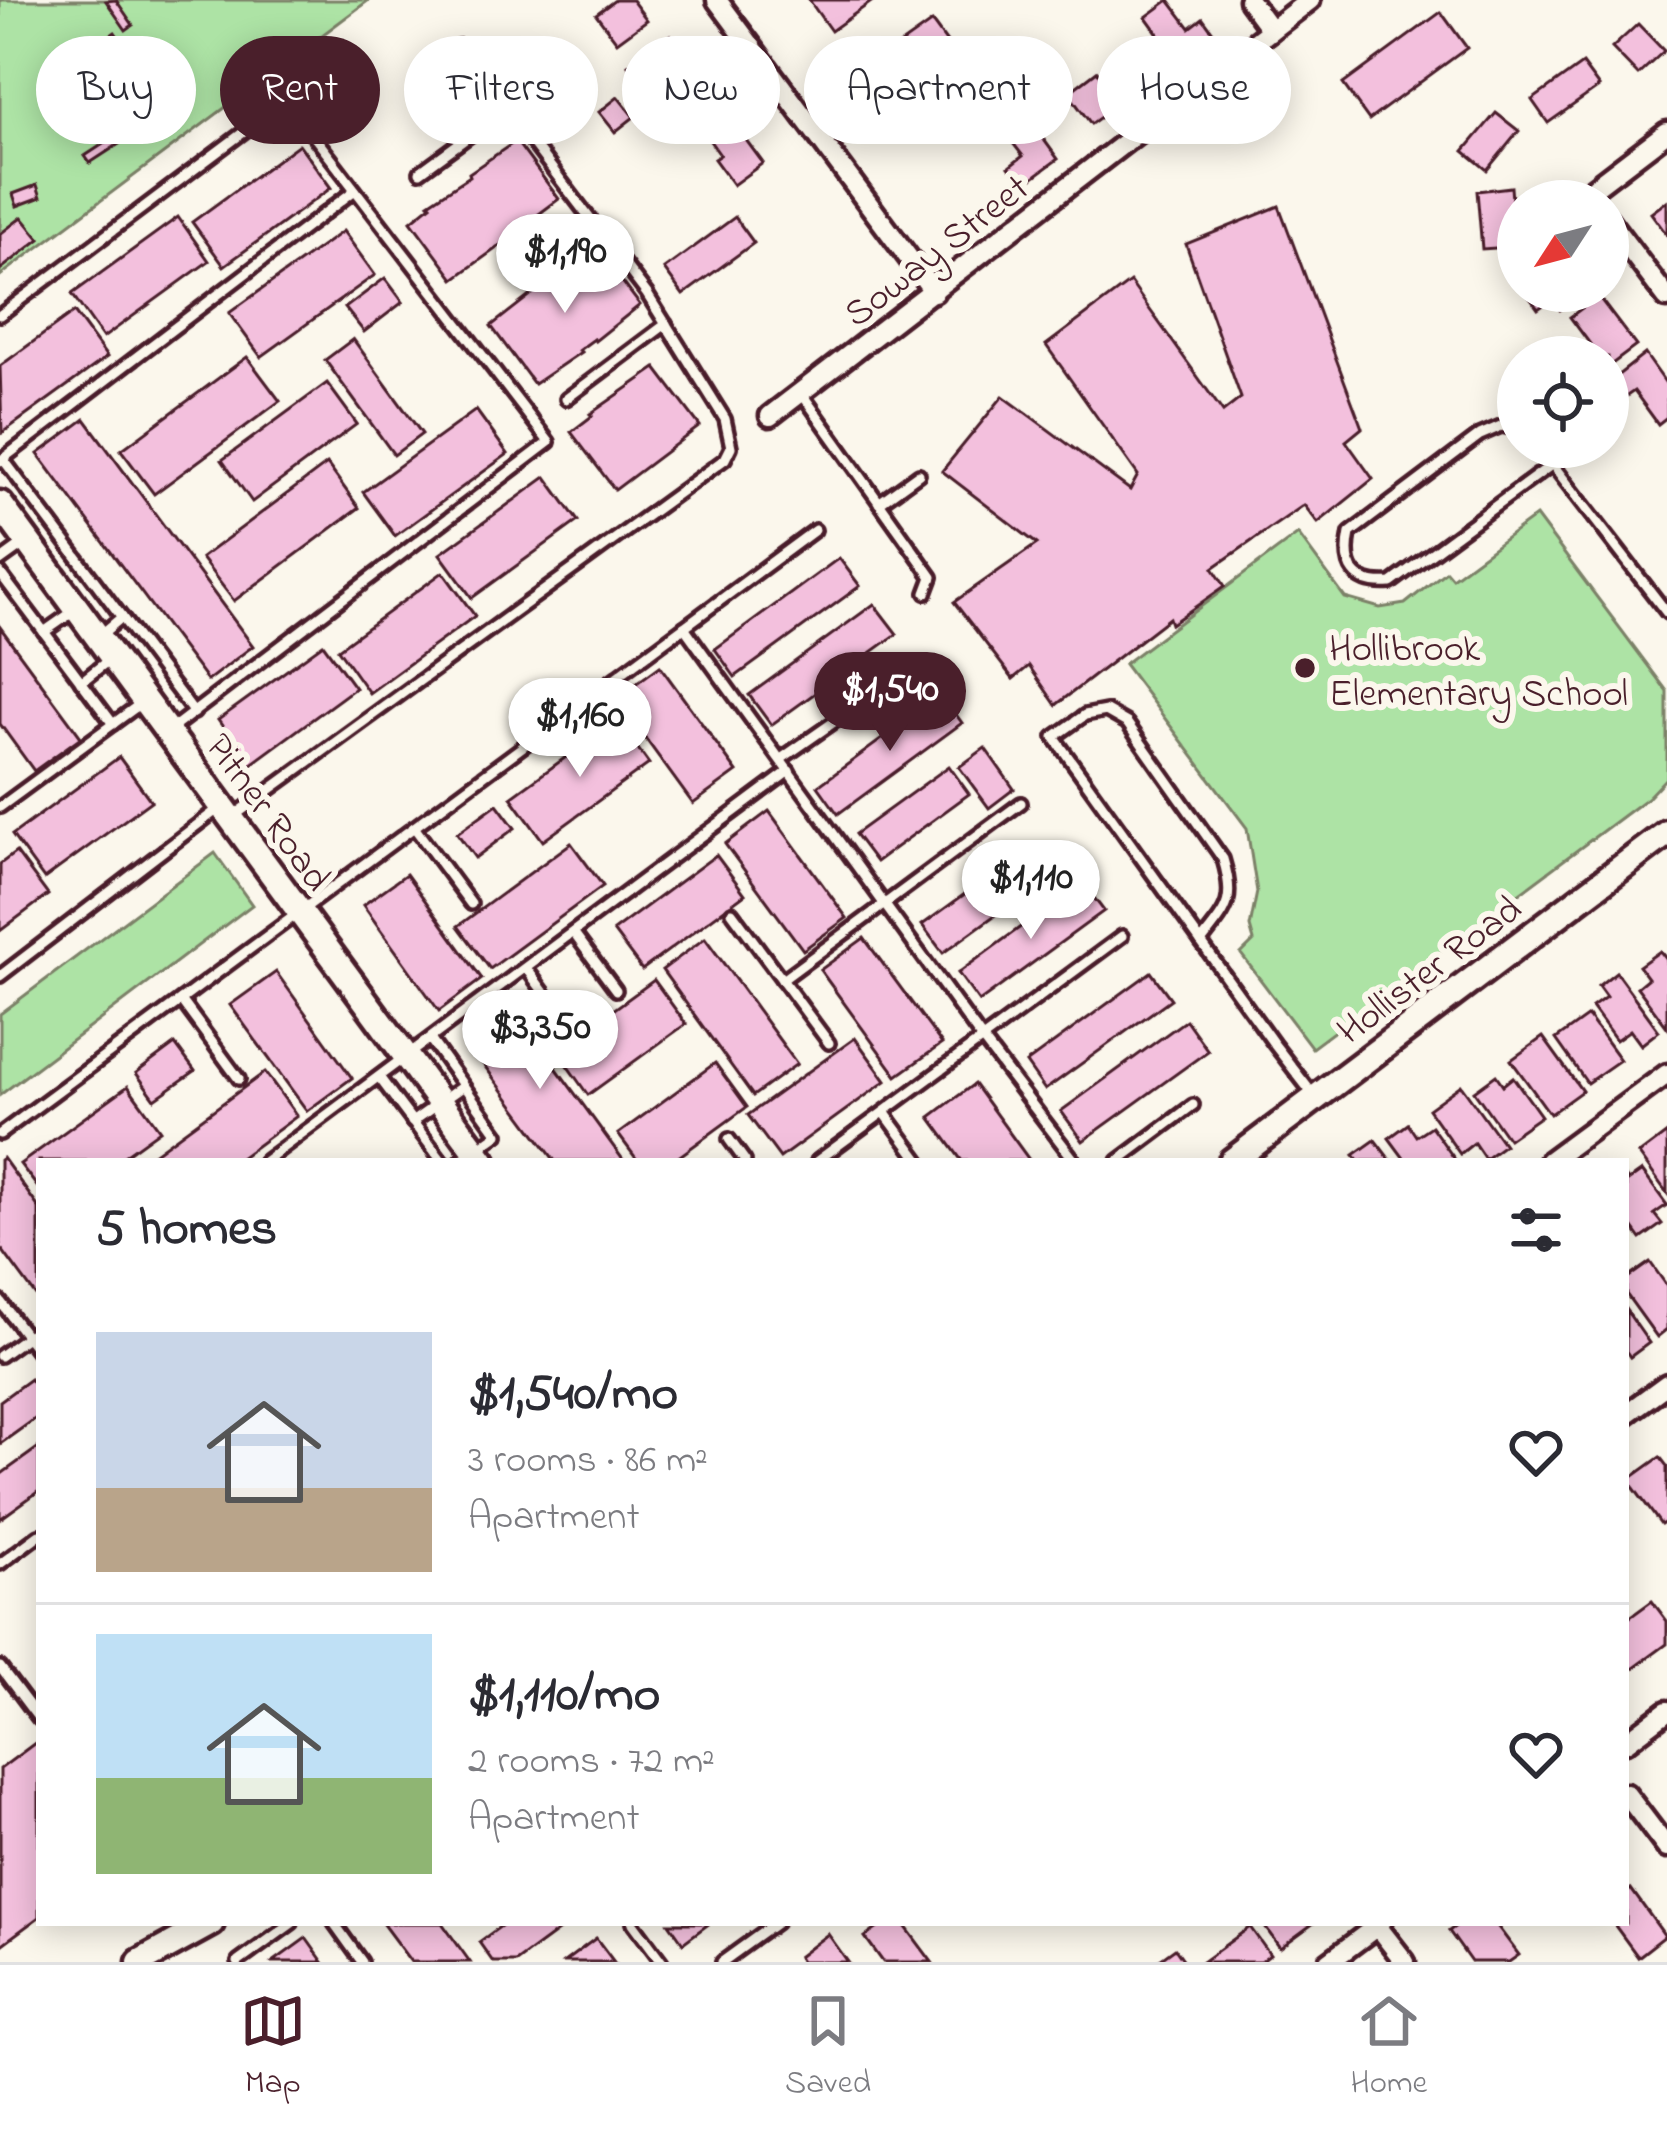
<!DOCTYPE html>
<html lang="en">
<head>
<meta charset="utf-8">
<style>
	body { margin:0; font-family:"Indie Flower",sans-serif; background:#f2f2f3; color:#2b2b33; height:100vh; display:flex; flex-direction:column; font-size:45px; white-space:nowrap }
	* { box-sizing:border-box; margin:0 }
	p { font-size:39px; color:#7c7c81 }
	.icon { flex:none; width:66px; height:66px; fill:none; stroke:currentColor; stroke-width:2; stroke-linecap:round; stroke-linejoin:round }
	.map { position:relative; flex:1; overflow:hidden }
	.sheet { position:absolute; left:36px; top:1158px; width:1593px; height:768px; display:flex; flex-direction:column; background:#fff; border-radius:0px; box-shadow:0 6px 30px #0003 }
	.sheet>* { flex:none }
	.banner { position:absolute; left:36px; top:36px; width:1596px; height:108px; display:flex; gap:24px }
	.needle { width:78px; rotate:234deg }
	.buttons { position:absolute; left:1497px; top:180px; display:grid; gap:24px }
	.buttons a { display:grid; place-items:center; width:132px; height:132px; border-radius:50%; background:#fff; box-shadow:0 6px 30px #0003; font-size:60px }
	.price { position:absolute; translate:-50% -102px; padding:0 27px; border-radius:42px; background:#fff; color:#222; font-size:39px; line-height:78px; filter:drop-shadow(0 3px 6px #0008) }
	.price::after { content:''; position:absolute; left:50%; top:72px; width:36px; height:27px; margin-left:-18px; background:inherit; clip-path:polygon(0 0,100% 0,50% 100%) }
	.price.selected { background:#4a1f2b; color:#fff }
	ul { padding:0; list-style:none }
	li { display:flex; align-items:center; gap:36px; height:300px; padding:0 60px }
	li+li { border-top:3px solid #e1e1e2 }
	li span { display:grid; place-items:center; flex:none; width:336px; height:240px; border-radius:0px; color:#555 }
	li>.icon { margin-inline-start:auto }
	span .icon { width:144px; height:144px; fill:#fffc; stroke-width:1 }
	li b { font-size:51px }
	h2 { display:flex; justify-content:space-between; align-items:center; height:144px; padding:0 60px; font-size:51px }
	.chip { padding:0 42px; border-radius:54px; background:#fff; box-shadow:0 6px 30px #0003; font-size:42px; line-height:108px }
	.chip.selected { background:#4a1f2b; color:#fff }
	.tabs { display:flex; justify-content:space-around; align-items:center; height:168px; border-top:3px solid #e1e1e2; background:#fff; font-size:33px; color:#7c7c81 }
	.tabs a { display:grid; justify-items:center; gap:6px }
	.tabs .selected { color:#4a1f2b }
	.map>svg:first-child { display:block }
</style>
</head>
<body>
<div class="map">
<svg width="1667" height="1962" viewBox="0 0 1667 1962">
	<rect width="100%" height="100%" fill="#fbf7ec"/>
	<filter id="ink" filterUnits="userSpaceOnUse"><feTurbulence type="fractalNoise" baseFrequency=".00833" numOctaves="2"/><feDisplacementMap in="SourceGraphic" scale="24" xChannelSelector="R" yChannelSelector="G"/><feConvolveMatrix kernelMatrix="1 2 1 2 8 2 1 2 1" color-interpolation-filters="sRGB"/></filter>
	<g filter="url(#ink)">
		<g fill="#ade3a5" stroke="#7c8168" stroke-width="3">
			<path d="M0,0H369L0,276Z"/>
			<path d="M1536,516L1667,691V777L1647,798L1312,1048L1241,954L1254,941L1250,927L1257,892L1247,828L1124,664L1298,534L1345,598L1380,608L1405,604L1446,571L1452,578Z"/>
			<path d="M215,853L252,905L0,1095V1014Z"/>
		</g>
		<g fill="#f3c0dd" stroke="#4a1f2b" stroke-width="3">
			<path d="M116,0L133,25L126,30L106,1Z"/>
			<path d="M615,0H632L647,20L617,42L596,14Z"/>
			<path d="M809,0H874L831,31Z"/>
			<path d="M1169,0L1190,28L1203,18L1219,40L1182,67L1146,17Z"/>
			<path d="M1441,12L1467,48L1369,120L1343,84Z"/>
			<path d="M932,22L967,70L947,84L934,66L895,93L874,63Z"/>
			<path d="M1638,24L1664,51L1638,75L1612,48Z"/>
			<path d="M115,32L135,61L127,66L108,37Z"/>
			<path d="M670,35L687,59L646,89L628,65Z"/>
			<path d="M562,43L577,64L560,77L545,56Z"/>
			<path d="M1582,64L1599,87L1548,123L1532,100Z"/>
			<path d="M1097,71L1120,103L1091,124L1068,93Z"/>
			<path d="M702,80L718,103L691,123L674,100Z"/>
			<path d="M618,97L634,117L615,132L599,112Z"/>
			<path d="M1496,113L1519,131L1487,170L1464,151Z"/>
			<path d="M732,121L763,163L733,185L714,159L720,155L708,138Z"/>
			<path d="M1031,122L1058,159L1023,185L1009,167L1023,156L1009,138Z"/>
			<path d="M114,137L119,144L90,163L85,156Z"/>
			<path d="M516,141L559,199L539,214L541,216L454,279L411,221L431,205L429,203L470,176L469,173Z"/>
			<path d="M299,144L331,188L224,266L192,222Z"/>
			<path d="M37,185L41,197L17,206L13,194Z"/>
			<path d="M1511,187L1514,226H1508L1510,247L1482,249L1477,191Z"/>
			<path d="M1667,201V235L1651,213Z"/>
			<path d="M1279,206L1362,428L1346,441L1373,479L1318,523L1304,505L1213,568L1225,586L1171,624L1169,618L1056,705L1029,666L1013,679L954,602L1037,544L942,471L1003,396L1130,490L1138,475L1046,345L1130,282L1223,412L1241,398L1186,244Z"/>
			<path d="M22,217L40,239L0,270V234Z"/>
			<path d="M178,217L209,261L103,338L72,294Z"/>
			<path d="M735,217L754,243L683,295L664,269Z"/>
			<path d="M343,231L375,275L261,357L229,313Z"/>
			<path d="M596,247L640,305L595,341L594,339L579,350L581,352L534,384L491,326L574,261L576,263Z"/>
			<path d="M385,278L403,302L364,332L345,308Z"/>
			<path d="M1525,291H1581L1583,294L1560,310L1552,299L1538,309Z"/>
			<path d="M1598,296L1636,346L1608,367V357H1582L1593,348L1570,317Z"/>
			<path d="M74,312L107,357L2,433L0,366Z"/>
			<path d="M353,339L422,434L394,455L325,360Z"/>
			<path d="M1645,354L1667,385V417L1658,424L1634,391L1621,400L1608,383Z"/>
			<path d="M247,357L280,401L154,494L121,450Z"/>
			<path d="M656,368L700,426L615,490L571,432L592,416L590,414Z"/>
			<path d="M327,383L357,424L252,502L222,460Z"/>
			<path d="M476,410L508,454L395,536L363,492Z"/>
			<path d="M85,419L253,646L207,681L38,454Z"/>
			<path d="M327,464L359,508L234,601L201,558Z"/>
			<path d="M546,477L578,521L472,598L440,554Z"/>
			<path d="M839,558L860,586L735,677L715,649Z"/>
			<path d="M443,572L475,616L369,693L338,649Z"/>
			<path d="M874,604L897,634L771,725L749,695Z"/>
			<path d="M0,627L81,737L34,771L0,724Z"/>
			<path d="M323,644L355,688L250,765L218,720Z"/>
			<path d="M660,666L737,772L693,804L616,698Z"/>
			<path d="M942,695L962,723L838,814L818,786Z"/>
			<path d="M617,720L649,764L543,841L511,797Z"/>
			<path d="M985,748L1014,789L989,808L959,767Z"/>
			<path d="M119,757L151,801L44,879L12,835Z"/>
			<path d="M949,766L969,794L876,862L855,834Z"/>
			<path d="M497,804L515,828L475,858L457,833Z"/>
			<path d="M769,811L847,918L803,950L725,844Z"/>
			<path d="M571,843L603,886L490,969L458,926Z"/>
			<path d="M16,852L48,895L0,931V864Z"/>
			<path d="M716,855L745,894L642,970L613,931Z"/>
			<path d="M1017,856L1038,884L943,953L922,925Z"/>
			<path d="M406,874L482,979L439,1011L363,905Z"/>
			<path d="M1082,882L1104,911L979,1002L958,973Z"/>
			<path d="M705,938L797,1064L753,1096L662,970Z"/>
			<path d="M864,938L942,1044L897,1076L820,970Z"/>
			<path d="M1660,951L1667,960V1027L1637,987L1648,978L1639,966Z"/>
			<path d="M276,972L352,1078L307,1111L230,1005Z"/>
			<path d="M1151,972L1171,999L1045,1090L1026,1063Z"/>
			<path d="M1616,972L1659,1031L1641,1045L1630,1030L1616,1040L1592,1007L1606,997L1598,986Z"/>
			<path d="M654,980L686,1024L588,1095L557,1051Z"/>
			<path d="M512,1007L624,1161H555L466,1041Z"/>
			<path d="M1588,1016L1620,1060L1587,1083L1556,1039Z"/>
			<path d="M1186,1020L1208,1051L1083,1141L1061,1111Z"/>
			<path d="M1543,1037L1582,1091L1550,1114L1511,1060Z"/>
			<path d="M855,1038L886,1081L780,1158L748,1115Z"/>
			<path d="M175,1044L195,1071L155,1099L136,1073Z"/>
			<path d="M715,1063L747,1107L673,1161H638L618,1134Z"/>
			<path d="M265,1072L297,1116L236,1161H157L152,1155Z"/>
			<path d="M1496,1075L1503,1085L1513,1077L1541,1116L1508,1139L1474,1091Z"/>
			<path d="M974,1084L1030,1161H962L930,1117Z"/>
			<path d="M1461,1085L1504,1145L1485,1159L1474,1143L1460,1154L1428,1109Z"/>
			<path d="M128,1086L160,1130L117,1161H39V1189L20,1164Z"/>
			<path d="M1408,1124L1416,1136L1431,1126L1456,1161H1406L1389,1138Z"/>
			<path d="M1667,1133V1193L1639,1154Z"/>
			<path d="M1375,1140L1391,1161H1359L1354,1155Z"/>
			<path d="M3,1158L39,1208V1294L36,1296L0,1247V1160Z"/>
			<path d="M1642,1171L1667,1205L1654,1214L1662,1224L1641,1239L1626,1218V1178L1628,1181Z"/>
			<path d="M1650,1262L1667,1286V1329L1657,1337L1626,1294V1279Z"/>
			<path d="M1626,1310L1649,1343L1630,1357L1626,1351Z"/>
			<path d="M30,1379L39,1391V1416L0,1444V1401Z"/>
			<path d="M39,1447V1491L0,1519V1475Z"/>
			<path d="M1660,1457L1667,1466V1521L1661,1525L1628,1480Z"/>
			<path d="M1652,1601L1667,1621V1644L1626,1674V1620Z"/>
			<path d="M39,1740V1917L0,1946V1769Z"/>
			<path d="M1631,1889L1665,1936L1638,1957L1613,1923H1626V1893Z"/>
			<path d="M382,1923H442L470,1962H411Z"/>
			<path d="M505,1923H569L516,1962H493L479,1942Z"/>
			<path d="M669,1923H710L683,1943Z"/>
			<path d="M885,1923H903L932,1962H883L865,1937Z"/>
			<path d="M1262,1923H1314L1280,1948Z"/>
			<path d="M1460,1923H1495L1519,1955L1509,1962H1471L1449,1931Z"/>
			<path d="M1250,1927L1270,1955L1261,1962H1202Z"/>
			<path d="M828,1934L848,1962H801L798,1957Z"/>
			<path d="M306,1938L323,1962H273Z"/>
			<path d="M596,1938L614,1962H564Z"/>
			<path d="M1175,1948L1185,1962H1157V1961Z"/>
		</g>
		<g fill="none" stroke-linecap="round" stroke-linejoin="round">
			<g stroke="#4a1f2b" stroke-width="18">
				<g id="service">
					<path d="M420,172L506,109"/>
					<path d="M0,315L269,113L282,110L296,113L549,442L170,730"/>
					<path d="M802,394L932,577L926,593"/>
					<path d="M566,399L666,324"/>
					<path d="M1518,429L1501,426L1480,435L1350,533C1343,567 1354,586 1391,583L1554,463"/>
					<path d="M1539,447L1667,613"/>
					<path d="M3,459L194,713"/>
					<path d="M0,461L355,190"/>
					<path d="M879,503L919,474"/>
					<path d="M0,561L25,543"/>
					<path d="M0,573L113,724"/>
					<path d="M684,627L982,1039L1075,1161"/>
					<path d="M44,632L74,611"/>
					<path d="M98,637L122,617"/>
					<path d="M81,682L110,659"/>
					<path d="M1106,711L1127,723L1223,859C1236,902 1227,909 1201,942L1054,737L1085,715Z"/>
					<path d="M781,759L914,666"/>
					<path d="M0,807L140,704"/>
					<path d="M231,818L725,459L731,447L725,419L647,294L459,46"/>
					<path d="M414,827L471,904"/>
					<path d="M732,912L829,1043"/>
					<path d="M573,932L616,990"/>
					<path d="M1201,942L1274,1044L1315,1097"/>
					<path d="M526,968L565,1021"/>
					<path d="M0,976L218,809"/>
					<path d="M782,980L1021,803"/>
					<path d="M181,1000L239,1079"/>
					<path d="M430,1039L498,1134L460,1161"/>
					<path d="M379,1077L442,1161"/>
					<path d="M884,1112L920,1161"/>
					<path d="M412,1122L463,1086"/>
					<path d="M0,1134L815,530"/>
					<path d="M729,1139L745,1161"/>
					<path d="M265,1161L789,771"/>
					<path d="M817,1161L1122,936"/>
					<path d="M1118,1161L1193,1105"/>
					<path d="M0,1301L39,1353"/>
					<path d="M0,1356L39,1328"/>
					<path d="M0,1564L39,1535"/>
					<path d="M0,1667L39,1719"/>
					<path d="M334,1923L362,1962"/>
					<path d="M633,1923L662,1962"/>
					<path d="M238,1962L292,1923"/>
					<path d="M722,1962L776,1923"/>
				</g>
			</g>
			<g stroke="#4a1f2b" stroke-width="27">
				<g id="minor">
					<path d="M717,0L934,292"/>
					<path d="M1249,0L1271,30"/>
					<path d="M1593,201L1587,193L1667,132"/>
					<path d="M1608,220L1667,298"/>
					<path d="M770,416L1310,0"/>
					<path d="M1549,1161L1667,1074"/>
					<path d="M1626,1414L1667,1384"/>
					<path d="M1626,1742L1667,1711"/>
					<path d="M1626,1794L1667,1848"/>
					<path d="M1377,1926L1405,1962"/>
					<path d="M1329,1962L1381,1923"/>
				</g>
			</g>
			<g stroke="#4a1f2b" stroke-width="33">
				<g id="tertiary">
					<path d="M0,504L483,1161"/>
					<path d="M1232,1161L1667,833"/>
					<path d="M140,1962L211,1923"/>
				</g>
			</g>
			<use href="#service" stroke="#fbf7ec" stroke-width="9"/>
			<use href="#minor" stroke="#fbf7ec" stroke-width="18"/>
			<use href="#tertiary" stroke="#fbf7ec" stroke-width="24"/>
		</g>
	</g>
	<circle fill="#4a1f2b" stroke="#fbf7ec" stroke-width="4.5" cx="1305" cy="668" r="12"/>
	<g text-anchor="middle" stroke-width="12" stroke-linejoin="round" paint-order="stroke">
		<g font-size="39" fill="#4a1f2b" stroke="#fbf7ec">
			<text transform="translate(935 249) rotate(-38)" y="14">Soway Street</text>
			<text transform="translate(270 811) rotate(54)" y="14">Pitner Road</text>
			<text transform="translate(1428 968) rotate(-37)" y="14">Hollister Road</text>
		</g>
		<g font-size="39" fill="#4a1f2b" stroke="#fbf7ec" text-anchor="start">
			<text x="1329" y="660">Hollibrook<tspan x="1329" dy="45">Elementary School</tspan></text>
		</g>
	</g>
</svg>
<div class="buttons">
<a><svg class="needle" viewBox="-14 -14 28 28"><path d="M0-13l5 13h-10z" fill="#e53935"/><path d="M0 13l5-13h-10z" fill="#7c7c81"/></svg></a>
<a><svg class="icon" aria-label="locate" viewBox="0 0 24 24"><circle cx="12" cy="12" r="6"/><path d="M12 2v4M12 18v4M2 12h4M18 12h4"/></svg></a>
</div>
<b class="price" style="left:565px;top:316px">$1,190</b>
<b class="price selected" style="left:890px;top:754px">$1,540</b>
<b class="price" style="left:580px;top:780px">$1,160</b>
<b class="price" style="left:1031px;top:942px">$1,110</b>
<b class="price" style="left:540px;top:1092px">$3,350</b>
<div class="banner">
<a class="chip">Buy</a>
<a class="chip selected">Rent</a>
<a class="chip">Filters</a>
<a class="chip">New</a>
<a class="chip">Apartment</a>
<a class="chip">House</a>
</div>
<section class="sheet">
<h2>5 homes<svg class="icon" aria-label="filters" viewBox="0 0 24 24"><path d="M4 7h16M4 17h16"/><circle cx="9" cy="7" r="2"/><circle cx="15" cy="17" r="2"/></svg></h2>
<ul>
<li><span style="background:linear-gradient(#c9d6e8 65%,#b9a48a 0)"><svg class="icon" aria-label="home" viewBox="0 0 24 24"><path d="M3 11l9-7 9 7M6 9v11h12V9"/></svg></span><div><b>$1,540/mo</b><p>3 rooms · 86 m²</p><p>Apartment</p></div><svg class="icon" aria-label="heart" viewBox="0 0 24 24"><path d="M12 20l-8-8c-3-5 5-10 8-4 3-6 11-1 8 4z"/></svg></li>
<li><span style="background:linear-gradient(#bfe0f5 60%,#8fb573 0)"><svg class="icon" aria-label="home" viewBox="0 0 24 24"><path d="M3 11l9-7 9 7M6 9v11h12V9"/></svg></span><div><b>$1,110/mo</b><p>2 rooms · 72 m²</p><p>Apartment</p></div><svg class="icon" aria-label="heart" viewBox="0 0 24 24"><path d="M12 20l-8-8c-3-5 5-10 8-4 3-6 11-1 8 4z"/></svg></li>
</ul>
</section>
</div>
<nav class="tabs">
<a class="selected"><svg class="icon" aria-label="map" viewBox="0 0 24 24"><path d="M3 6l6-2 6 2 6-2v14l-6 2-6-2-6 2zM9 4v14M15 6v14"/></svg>Map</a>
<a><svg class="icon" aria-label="saved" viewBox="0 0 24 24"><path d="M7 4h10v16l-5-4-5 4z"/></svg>Saved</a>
<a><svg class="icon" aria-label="home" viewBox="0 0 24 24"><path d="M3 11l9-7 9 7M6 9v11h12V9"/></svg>Home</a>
</nav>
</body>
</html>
